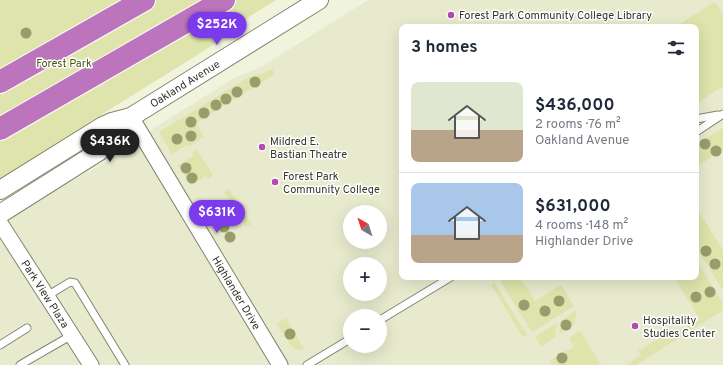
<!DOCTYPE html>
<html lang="en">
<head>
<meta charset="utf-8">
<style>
	body { margin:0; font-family:Overpass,sans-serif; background:#f2f2f3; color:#1f2937; height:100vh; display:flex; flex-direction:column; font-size:15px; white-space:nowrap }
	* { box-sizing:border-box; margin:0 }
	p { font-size:13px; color:#747a83 }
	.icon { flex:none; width:22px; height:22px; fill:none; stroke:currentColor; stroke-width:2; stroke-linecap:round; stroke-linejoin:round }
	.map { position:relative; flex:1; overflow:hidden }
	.drawer { position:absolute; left:399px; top:24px; width:300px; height:256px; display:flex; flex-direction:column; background:#fff; border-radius:8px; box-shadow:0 4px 16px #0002 }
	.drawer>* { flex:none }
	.needle { width:26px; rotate:321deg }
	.tools { position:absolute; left:343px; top:205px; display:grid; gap:8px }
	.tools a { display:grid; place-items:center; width:44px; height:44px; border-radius:50%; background:#fff; box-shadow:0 4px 16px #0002; font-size:20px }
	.price { position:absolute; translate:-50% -34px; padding:0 9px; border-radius:14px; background:#7c3aed; color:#fff; font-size:13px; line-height:26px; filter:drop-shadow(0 1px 2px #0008) }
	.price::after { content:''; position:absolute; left:50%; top:24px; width:12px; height:9px; margin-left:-6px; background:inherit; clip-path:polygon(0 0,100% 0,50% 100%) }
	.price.on { background:#222; color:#fff }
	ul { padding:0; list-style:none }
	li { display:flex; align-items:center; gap:12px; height:100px; padding:0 12px }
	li+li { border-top:1px solid #e0e1e3 }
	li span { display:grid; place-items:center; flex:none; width:112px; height:80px; border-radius:8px; color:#555 }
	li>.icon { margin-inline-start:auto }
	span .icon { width:48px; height:48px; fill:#fffc; stroke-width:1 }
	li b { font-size:17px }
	h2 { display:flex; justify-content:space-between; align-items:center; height:48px; padding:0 12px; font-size:17px }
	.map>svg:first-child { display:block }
</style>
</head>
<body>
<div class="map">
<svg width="723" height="365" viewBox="0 0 723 365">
	<rect width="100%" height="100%" fill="#f1f4dd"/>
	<path fill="#e7eacc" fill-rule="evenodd" d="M368,0H723V365H0V222L125,151L154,128L234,78L261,67ZM402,27H696V277H402ZM350,212H380V242H350ZM350,264H380V294H350ZM350,316H380V346H350Z"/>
	<g fill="#dee4ab">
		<path d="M0,0H276L228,30L210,47L104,113L75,134L0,181Z"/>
		<path d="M715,2L723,14V86L696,104V27H675Z"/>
		<path d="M272,69L275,74L196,123L204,137L188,147L187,145L172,154L159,132L249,77L264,73Z"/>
		<path d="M723,128V150L696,167V145Z"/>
		<path d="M197,150L213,175L208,179L206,176L191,185L178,165L193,156L192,153Z"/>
		<path d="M229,189L251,224L246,227L224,192Z"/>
		<path d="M696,207L723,250V290L696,247Z"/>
		<path d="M696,260L723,303L722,311L636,365H626L641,355L638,351L671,331L674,335L700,319L674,277H696Z"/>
		<path d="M498,277H520L535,301L561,285L574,306L532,332Z"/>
		<path d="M494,282L527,335L523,337L491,285Z"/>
		<path d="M577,310L574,325L559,334L561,321Z"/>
		<path d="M286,318L304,349L299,350L292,347L277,324Z"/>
		<path d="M557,323L555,337L541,346L535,337Z"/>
		<path d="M580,331L601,365H553L550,360L574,347L569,338Z"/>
	</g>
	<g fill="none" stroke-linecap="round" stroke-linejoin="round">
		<g stroke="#838571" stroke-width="9">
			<g id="service">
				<path d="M696,119L718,115"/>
				<path d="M696,132L723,114"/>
				<path d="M47,296L70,282L75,283L125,365"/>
				<path d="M380,320L451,277"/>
				<path d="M0,345L27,328"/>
				<path d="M20,365L72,335"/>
				<path d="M307,365L350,339"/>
			</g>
		</g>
		<g stroke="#838571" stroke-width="17">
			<g id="minor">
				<path id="s1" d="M131,117L280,365"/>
				<path id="s2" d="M0,223L91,365"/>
			</g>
		</g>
		<g stroke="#838571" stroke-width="20">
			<g id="tertiary">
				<path id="s3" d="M0,190L103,126L112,122L131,117L319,0"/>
				<path d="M0,214L114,142C123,135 127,127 131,117"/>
			</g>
		</g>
		<g stroke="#fff" stroke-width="24">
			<g id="motorway">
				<path d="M0,82L144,0"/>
				<path d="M0,129L224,0"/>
			</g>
		</g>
		<use href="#service" stroke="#fff" stroke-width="7"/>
		<use href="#minor" stroke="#fff" stroke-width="15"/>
		<use href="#tertiary" stroke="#fff" stroke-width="18"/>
		<use href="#motorway" stroke="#bc74bc" stroke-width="22"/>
	</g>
	<g fill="#999d6d">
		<circle cx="26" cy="33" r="5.5"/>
		<circle cx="255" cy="82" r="5.5"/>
		<circle cx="237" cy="92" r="5.5"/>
		<circle cx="226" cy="99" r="5.5"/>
		<circle cx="216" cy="105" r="5.5"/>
		<circle cx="204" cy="113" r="5.5"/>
		<circle cx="191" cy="122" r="5.5"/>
		<circle cx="191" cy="136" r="5.5"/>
		<circle cx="177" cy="139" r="5.5"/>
		<circle cx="705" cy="144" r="5.5"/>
		<circle cx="716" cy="151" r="5.5"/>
		<circle cx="186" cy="168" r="5.5"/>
		<circle cx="192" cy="178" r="5.5"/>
		<circle cx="217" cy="218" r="5.5"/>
		<circle cx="224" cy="227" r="5.5"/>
		<circle cx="230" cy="237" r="5.5"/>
		<circle cx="706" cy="251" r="5.5"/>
		<circle cx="715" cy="264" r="5.5"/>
		<circle cx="710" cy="292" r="5.5"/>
		<circle cx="696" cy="297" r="5.5"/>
		<circle cx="559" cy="301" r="5.5"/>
		<circle cx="524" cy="305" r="5.5"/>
		<circle cx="545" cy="311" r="5.5"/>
		<circle cx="566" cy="325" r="5.5"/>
		<circle cx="290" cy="334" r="5.5"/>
		<circle cx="562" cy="358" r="5.5"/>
	</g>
	<g fill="#b04bb1" stroke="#fff" stroke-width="1.5">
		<circle cx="451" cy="15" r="4"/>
		<circle cx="262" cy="147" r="4"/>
		<circle cx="275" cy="182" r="4"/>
		<circle cx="635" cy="326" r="4"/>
	</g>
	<g text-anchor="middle" stroke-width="3" stroke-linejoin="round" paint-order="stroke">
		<g font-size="11" fill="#33342c" stroke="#fff" text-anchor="start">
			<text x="459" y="19">Forest Park Community College Library</text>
			<text x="270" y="145">Mildred E.<tspan x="270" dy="13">Bastian Theatre</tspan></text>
			<text x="283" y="180">Forest Park<tspan x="283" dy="13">Community College</tspan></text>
			<text x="643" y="324">Hospitality<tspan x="643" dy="13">Studies Center</tspan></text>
		</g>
		<g font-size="11" fill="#515512" stroke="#fff">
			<text x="64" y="67">Forest Park</text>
		</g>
		<g font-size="11" fill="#33342c" stroke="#fff">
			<text dy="4" stroke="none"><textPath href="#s3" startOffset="214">Oakland Avenue</textPath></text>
			<text dy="4" stroke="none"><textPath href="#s1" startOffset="205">Highlander Drive</textPath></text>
			<text dy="4" stroke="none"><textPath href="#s2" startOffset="84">Park View Plaza</textPath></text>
		</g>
	</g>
</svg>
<div class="tools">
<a><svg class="needle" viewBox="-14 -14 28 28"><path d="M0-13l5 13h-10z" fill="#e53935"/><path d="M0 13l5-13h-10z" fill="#747a83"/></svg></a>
<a>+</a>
<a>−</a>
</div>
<b class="price" style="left:217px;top:46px">$252K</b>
<b class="price on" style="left:110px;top:163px">$436K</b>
<b class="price" style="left:217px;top:234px">$631K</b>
<section class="drawer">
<h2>3 homes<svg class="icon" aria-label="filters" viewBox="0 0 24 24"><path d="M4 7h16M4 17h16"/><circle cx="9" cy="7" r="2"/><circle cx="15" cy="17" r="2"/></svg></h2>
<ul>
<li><span style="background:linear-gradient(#dfe7d0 60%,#b9a48a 0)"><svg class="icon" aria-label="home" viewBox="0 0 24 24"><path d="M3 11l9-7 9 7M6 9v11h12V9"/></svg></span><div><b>$436,000</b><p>2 rooms · 76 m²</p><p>Oakland Avenue</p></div></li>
<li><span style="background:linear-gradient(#a9c7e8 65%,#b9a48a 0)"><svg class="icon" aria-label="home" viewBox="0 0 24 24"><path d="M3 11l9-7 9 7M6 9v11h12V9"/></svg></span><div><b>$631,000</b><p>4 rooms · 148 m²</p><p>Highlander Drive</p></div></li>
</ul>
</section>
</div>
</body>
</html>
